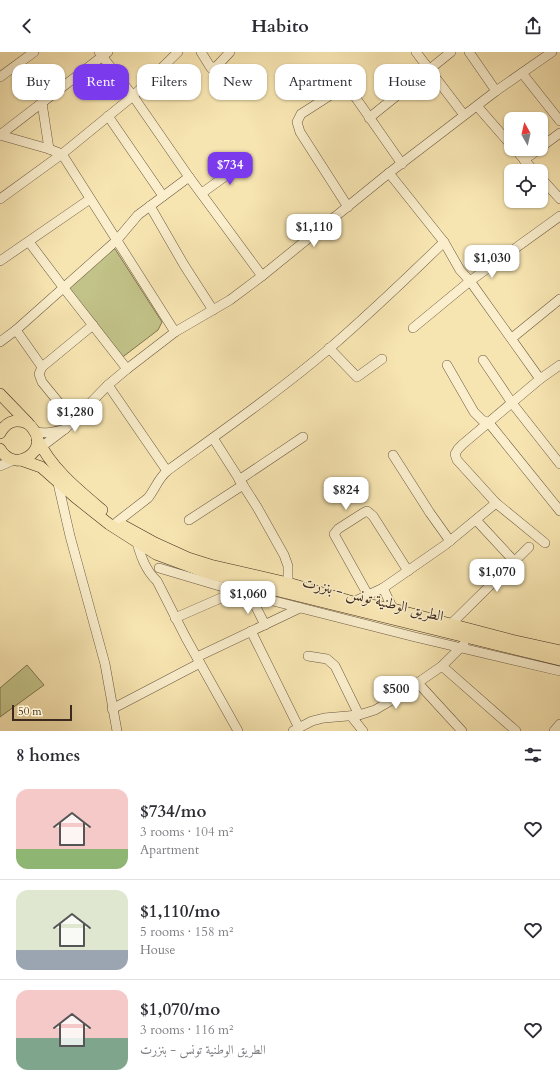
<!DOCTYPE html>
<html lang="en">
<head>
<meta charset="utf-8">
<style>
	body { margin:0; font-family:Cardo,Amiri,serif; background:#f2f2f3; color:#2b2b33; height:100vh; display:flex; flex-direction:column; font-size:15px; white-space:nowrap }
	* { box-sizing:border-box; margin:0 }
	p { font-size:13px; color:#7c7c81 }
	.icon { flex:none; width:22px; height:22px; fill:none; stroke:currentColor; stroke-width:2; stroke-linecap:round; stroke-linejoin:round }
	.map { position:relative; height:679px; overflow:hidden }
	.sheet { display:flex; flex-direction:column; background:#fff; flex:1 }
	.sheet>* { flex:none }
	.top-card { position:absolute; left:12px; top:12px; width:536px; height:36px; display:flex; gap:8px }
	.needle { width:26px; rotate:352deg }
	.buttons { position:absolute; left:504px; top:60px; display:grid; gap:8px }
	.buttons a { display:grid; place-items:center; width:44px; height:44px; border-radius:8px; background:#fff; box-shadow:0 1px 3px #0004; font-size:20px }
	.scale { position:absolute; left:12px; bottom:10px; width:60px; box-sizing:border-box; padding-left:4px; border:2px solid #3d2a1d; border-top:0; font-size:11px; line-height:14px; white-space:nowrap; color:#3d2a1d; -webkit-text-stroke:3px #faeecc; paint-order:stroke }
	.price { position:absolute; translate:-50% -34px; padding:0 9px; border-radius:8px; background:#fff; color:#222; font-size:13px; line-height:26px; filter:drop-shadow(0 1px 2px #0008) }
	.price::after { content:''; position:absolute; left:50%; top:24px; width:12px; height:9px; margin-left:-6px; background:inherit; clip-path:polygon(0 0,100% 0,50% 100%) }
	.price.selected { background:#7c3aed; color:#fff }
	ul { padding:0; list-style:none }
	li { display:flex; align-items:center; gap:12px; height:100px; padding:0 16px }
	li+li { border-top:1px solid #e1e1e2 }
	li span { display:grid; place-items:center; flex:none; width:112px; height:80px; border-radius:12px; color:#555 }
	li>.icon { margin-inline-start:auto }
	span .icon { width:48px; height:48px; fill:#fffc; stroke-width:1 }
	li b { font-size:17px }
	h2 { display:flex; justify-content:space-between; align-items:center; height:48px; padding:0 16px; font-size:17px }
	.chip { padding:0 14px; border-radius:12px; background:#fff; box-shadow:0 1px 3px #0004; font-size:14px; line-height:36px }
	.chip.selected { background:#7c3aed; color:#fff }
	header { display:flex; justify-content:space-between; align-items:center; height:52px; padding:0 16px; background:#fff; font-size:18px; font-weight:700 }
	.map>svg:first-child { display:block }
</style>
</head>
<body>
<header><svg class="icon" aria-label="back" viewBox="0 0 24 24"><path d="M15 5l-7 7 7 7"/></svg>Habito<svg class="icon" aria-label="share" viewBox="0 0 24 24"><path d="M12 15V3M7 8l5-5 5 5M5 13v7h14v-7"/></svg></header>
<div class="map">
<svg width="560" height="679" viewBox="0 0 560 679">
	<rect width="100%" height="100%" fill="#f7e5b1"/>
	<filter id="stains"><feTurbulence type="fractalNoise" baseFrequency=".005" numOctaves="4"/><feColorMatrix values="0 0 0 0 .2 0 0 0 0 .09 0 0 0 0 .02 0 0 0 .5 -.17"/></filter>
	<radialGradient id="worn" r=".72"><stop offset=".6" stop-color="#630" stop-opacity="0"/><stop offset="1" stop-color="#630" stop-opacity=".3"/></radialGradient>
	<g fill="#c2c388" stroke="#807652">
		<path d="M111,196L115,197L162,270L158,278L120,307L67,235Z"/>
		<path d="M27,613L44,633L0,665V636Z"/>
	</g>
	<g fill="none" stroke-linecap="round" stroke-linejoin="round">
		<g stroke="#6c5942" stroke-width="10">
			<g id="minor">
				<path d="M99,0L133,44L189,125L262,224"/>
				<path d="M201,0L211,16L217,14L230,0"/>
				<path d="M416,0L464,63"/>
				<path d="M469,0L496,39"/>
				<path d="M522,21L560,69"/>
				<path d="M0,25L34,0"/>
				<path d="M42,51L49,97"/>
				<path d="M477,54L511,93"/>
				<path d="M108,64L163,144"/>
				<path d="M369,66L451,0"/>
				<path d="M0,83L49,97L62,102L175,280"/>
				<path d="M0,83L108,0"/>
				<path d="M541,95L560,81"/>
				<path d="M515,97L534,119"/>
				<path d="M524,108L539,97"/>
				<path d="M389,121L444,190L460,218L470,229L540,327"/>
				<path d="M541,126L560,147"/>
				<path d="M202,141L245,110"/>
				<path d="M0,147L62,102L133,44L178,0"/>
				<path d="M150,154L184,213L213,258"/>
				<path d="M348,155L300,80L297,70L301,62L340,37H347L351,39L402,112"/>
				<path d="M29,190L63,235L127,317"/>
				<path d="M0,209L90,147"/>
				<path d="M413,276L470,229L560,164"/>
				<path d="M16,278L42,315L39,322L42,330L73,368"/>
				<path d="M512,286L560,247"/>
				<path d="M0,290L16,278L116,189L138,163L189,125"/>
				<path d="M329,296L357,325L382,307"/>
				<path d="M483,308L512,351L560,412"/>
				<path d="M447,313L474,360L482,368L489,371L560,459"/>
				<path d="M42,315L93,273"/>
				<path d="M108,333L167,419"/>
				<path d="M65,377L108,333L127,317L175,280L230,248L262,224L389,121L496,39L552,0"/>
				<path d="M35,380C46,382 54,380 65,377L36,399"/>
				<path d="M213,386L257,455L284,503L288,514V531"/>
				<path d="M393,403L430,461L450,489"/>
				<path d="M0,414L14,408"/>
				<path d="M57,427L70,484L105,612L117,679"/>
				<path d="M239,428L303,385"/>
				<path d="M189,468L243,433"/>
				<path d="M476,468L514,509"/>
				<path d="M117,470L148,446C155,437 158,427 167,419C222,379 278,340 330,296C369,262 407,226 444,190"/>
				<path d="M136,487C140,502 145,518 157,529L186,586L238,679"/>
				<path d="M545,491L496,451L457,408L455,402L458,397L463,392L540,327L560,313"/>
				<path d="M159,516L250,543L415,585L560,619"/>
				<path d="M383,536L445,493L496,451"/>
				<path d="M250,543L265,573"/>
				<path d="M368,543L334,482L338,477L363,461L367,459L373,464L408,519"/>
				<path d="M353,550L383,536L393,557"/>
				<path d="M175,566L237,539"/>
				<path d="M450,573L529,495"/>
				<path d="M251,579L299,676"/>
				<path d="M308,604L327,607L335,614L359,663"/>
				<path d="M197,605L300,556"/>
				<path d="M442,614L516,679"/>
				<path d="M418,631L462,679"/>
				<path d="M112,657L200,611"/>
				<path d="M351,664L363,679"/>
				<path d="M293,679L312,669L324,666L359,663L375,658L397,645L442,614L464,592"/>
				<path d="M554,679L560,672"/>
			</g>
		</g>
		<g stroke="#3d2a1d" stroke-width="12">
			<g id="major">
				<path d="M0,342L28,371"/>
				<path d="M0,381C4,374 9,369 17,369C24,369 30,372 33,377C50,398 15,423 0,397"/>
				<path d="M37,386C51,416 77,437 102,458"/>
				<path d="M21,408L41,415L75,445L109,472L156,502L205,520L234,528L560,608"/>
				<path d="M124,474L155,491L188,506L210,513L288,531L353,550L393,557L511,588L560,599"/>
			</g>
		</g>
		<use href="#minor" stroke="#faeecc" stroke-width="9"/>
		<use href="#major" stroke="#f7e5b1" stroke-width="11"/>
	</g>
	<g text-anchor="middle" stroke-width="3" stroke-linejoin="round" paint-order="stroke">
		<g font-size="15" fill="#3d2a1d" stroke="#faeecc">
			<text transform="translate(373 547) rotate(14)" y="5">الطريق الوطنية تونس - بنزرت</text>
		</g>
	</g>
	<rect width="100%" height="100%" filter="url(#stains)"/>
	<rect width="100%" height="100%" fill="url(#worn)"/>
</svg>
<div class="buttons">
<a><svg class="needle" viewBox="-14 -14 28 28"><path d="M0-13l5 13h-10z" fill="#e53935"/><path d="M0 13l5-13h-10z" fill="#7c7c81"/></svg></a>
<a><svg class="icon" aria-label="locate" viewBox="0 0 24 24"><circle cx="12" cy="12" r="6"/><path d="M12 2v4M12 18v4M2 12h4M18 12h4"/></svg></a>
</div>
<div class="scale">50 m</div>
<b class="price selected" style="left:230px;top:134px">$734</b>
<b class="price" style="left:314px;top:196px">$1,110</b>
<b class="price" style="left:492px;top:227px">$1,030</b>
<b class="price" style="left:75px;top:381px">$1,280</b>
<b class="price" style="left:346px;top:459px">$824</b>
<b class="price" style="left:497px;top:541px">$1,070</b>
<b class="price" style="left:248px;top:563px">$1,060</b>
<b class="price" style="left:396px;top:658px">$500</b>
<div class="top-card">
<a class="chip">Buy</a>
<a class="chip selected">Rent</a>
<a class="chip">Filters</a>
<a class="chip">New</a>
<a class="chip">Apartment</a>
<a class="chip">House</a>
</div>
</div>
<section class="sheet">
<h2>8 homes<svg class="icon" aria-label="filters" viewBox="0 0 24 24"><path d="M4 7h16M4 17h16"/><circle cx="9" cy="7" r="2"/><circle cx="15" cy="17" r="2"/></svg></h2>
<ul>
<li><span style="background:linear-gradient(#f6c9c9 75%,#8fb573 0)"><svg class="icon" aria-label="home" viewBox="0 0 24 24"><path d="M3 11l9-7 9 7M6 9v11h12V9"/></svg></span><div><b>$734/mo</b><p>3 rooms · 104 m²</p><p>Apartment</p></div><svg class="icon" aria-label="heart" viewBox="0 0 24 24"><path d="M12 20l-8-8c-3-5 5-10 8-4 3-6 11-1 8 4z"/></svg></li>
<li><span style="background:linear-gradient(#dfe7d0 75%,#9aa5b1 0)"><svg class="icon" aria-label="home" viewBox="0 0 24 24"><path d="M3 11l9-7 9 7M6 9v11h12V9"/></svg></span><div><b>$1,110/mo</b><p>5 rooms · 158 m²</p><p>House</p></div><svg class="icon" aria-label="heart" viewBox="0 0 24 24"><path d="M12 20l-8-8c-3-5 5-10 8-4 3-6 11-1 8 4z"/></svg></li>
<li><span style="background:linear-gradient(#f6c9c9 60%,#7fa58c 0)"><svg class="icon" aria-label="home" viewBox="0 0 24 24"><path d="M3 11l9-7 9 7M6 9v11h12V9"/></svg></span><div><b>$1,070/mo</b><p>3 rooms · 116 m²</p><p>الطريق الوطنية تونس - بنزرت</p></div><svg class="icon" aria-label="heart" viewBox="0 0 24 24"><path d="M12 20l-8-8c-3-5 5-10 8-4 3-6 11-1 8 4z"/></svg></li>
</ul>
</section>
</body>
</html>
